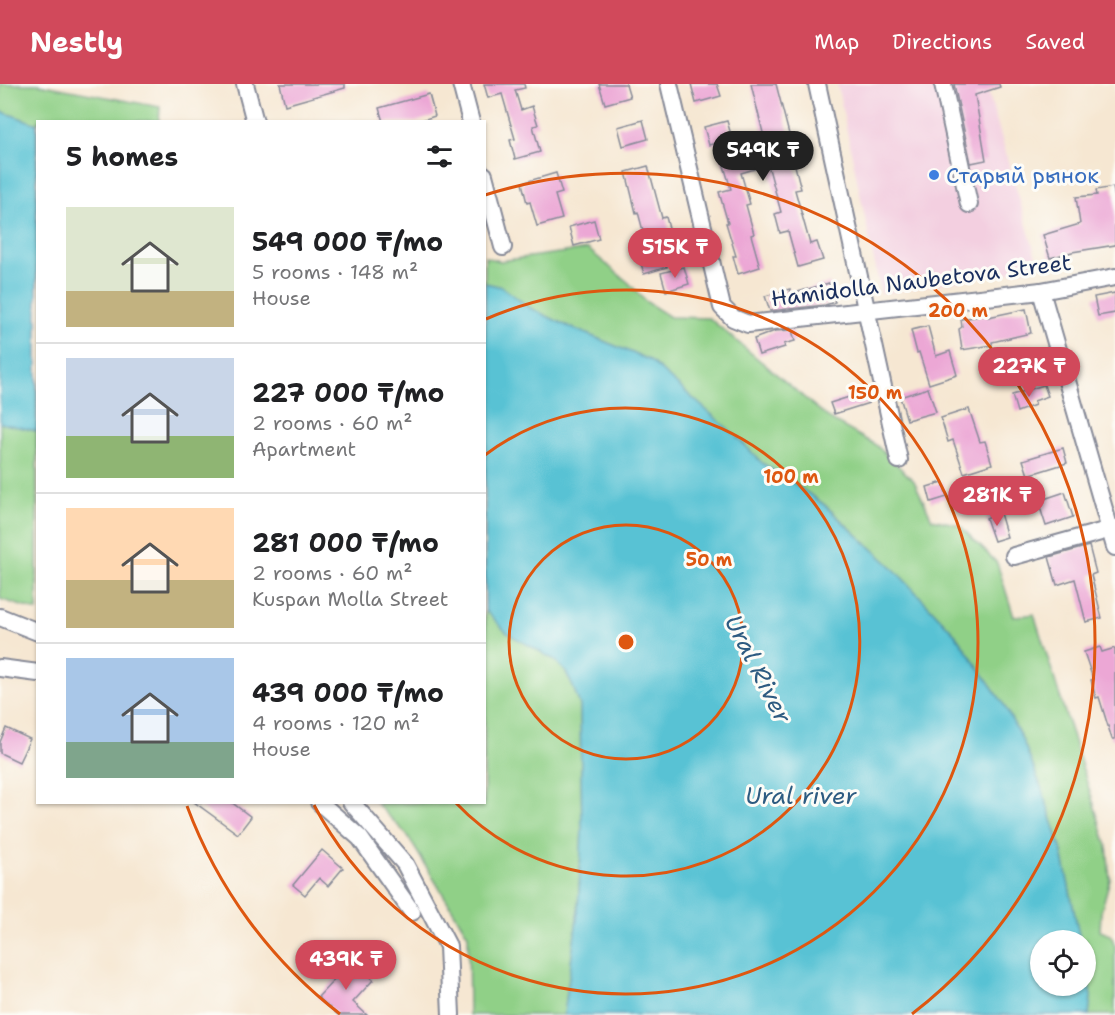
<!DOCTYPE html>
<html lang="en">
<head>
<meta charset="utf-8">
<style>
	body { margin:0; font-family:"Shantell Sans",sans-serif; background:#f6f6f6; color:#202124; height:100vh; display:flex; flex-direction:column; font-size:22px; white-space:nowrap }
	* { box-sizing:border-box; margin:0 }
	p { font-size:20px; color:#757577 }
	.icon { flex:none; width:33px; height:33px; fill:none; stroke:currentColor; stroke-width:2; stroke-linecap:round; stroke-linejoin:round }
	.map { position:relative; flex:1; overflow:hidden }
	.details { position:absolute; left:36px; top:36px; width:450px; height:684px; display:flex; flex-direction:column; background:#fff; border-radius:0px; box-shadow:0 2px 4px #0004 }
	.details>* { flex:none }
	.buttons { position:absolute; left:1030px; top:846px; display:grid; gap:12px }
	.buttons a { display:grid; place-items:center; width:66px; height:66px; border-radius:50%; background:#fff; box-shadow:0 2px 4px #0004; font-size:30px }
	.price { position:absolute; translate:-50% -51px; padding:0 14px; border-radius:21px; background:#d1495b; color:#fff; font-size:20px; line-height:39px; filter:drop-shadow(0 2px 3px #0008) }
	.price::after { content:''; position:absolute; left:50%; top:36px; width:18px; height:14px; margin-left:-9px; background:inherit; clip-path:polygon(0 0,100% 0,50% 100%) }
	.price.current { background:#222; color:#fff }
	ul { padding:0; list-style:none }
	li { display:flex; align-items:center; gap:18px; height:150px; padding:0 30px }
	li+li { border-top:2px solid #e0e0e0 }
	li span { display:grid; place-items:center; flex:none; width:168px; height:120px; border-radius:0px; color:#555 }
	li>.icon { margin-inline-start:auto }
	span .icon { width:72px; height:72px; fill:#fffc; stroke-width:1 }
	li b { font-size:26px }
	h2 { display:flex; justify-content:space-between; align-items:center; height:72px; padding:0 30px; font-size:26px }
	header { display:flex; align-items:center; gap:36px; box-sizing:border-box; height:84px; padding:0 30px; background:#d1495b; color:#fff }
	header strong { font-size:28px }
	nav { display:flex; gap:33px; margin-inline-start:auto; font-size:21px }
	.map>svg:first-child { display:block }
</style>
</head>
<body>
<header>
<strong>Nestly</strong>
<nav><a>Map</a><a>Directions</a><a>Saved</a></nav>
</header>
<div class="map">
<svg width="1115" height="931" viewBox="0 0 1115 931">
	<rect width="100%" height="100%" fill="#fdfcf7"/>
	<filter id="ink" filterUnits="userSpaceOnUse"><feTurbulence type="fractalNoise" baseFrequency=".0167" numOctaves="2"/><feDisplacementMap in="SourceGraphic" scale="12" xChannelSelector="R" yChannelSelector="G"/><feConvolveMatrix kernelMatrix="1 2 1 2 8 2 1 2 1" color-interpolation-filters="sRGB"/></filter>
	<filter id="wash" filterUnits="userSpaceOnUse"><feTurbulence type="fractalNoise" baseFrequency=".008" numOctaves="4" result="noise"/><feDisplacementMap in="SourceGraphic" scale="24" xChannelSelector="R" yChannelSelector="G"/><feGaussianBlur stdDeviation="1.35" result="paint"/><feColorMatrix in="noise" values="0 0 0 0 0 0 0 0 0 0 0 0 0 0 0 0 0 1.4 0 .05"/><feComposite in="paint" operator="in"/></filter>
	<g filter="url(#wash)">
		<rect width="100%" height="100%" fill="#f6e7d2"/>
		<path fill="#f3cfe0" d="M837,0H986L1039,183L881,210Z"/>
		<g fill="#90d087" stroke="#568072" stroke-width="1.5">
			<path d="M0,0H38L160,23L159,37L38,38L37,40L0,27Z"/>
			<path d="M588,165L629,199L645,217L670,233L709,234L831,336L876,361L914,397L932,435L959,441L997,479L1014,533L1034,530L1107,762L1110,795L1101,828L1100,847L1111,851L1115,862V931H1089L1091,912L1086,884V856H1080L1061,764L1043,708L1023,657L1001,616L955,550L891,482L824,420L789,396L762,379L736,352L649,276L565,241L530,224L502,203L485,199V173L500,177Z"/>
			<path d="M0,339L37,347V527L0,515Z"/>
			<path d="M485,526L488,529L555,576L566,588L574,605L580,621L582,746L578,827L564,931H469L468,851L407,751L376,719L484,718Z"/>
		</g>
		<g fill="#58c2d4" stroke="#3a7899" stroke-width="1.5">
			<path d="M0,27L37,40V347L0,339Z"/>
			<path d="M485,199L502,203L530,224L565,241L649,276L736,352L762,379L789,396L823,420L891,482L955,550L1001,616L1023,657L1043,708L1061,764L1080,856H1041V902H1086V884L1091,912L1089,931H564L578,827L582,746L580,621L574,605L566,588L555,576L507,549L485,526Z"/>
		</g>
		<g id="blocks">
			<g fill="#eca7d5">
				<path d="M280,0H345V4L285,21Z"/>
				<path d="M484,0H524L525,4L515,6L521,26L532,22L538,41L533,42L540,68L515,75L510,56L515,55L502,10L488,14Z"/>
				<path d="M599,0H626L630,13L605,20Z"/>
				<path d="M691,0H717L721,12L696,19Z"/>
				<path d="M751,0H776L795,73L793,74L801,105L795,106L810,160L817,158L823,176L798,183L788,147L780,149L775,130L781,128L768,81L741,89L750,120L746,121L754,150L751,151L760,183L738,190L733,172H736L726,139H728L719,108L731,105L717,59L709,61L704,43L727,37L737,71L766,63V61Z"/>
				<path d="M954,0H999L1000,3L975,11L986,76L971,79Z"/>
				<path d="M429,10L435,32L416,38H383L379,24Z"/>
				<path d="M643,36L648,55L623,62L618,43Z"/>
				<path d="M648,82L662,134L666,133L671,152L659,155L667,183L644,190L639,172L649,169L638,128L636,129L626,88Z"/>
				<path d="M556,89L562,109L555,111L562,135L537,142L530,118L527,119L522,99Z"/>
				<path d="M1113,103L1115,114V161L1072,168L1050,174L1043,151L1080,140L1076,113L1097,111L1096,106Z"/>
				<path d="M594,136L599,155L574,162L569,143Z"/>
				<path d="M684,183L689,200L666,207L661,189Z"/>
				<path d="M829,199L835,218L825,221L770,227L765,212L790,205L791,210Z"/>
				<path d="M1115,209V229L1098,232L1094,213Z"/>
				<path d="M1026,225L1031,249L992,258V261L962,266L959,245L962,243L961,235L988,231V233Z"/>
				<path d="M928,242L936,272L950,267L957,291L929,300L919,268L917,269L911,246Z"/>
				<path d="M792,246L795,257L784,260L785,263L759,271L754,255L775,247Z"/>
				<path d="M1044,301L1048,312L1034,317L1035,321L1017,328L1012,311Z"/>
				<path d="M928,304L936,328L907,336L900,313Z"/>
				<path d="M865,308L869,319L834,330L830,319Z"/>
				<path d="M969,325L980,358L985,357L992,380L964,389L953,356L948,358L941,334Z"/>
				<path d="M1063,364L1067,379L1028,391L1023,376Z"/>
				<path d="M943,398L947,413L931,418L927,403Z"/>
				<path d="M1065,408L1073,433L1046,442L1038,417Z"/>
				<path d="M1000,429L1007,453L994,457L986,434Z"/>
				<path d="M1089,462L1096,489L1091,491L1102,534L1086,538L1075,495L1057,501L1049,473Z"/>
				<path d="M1100,563L1102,568L1115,564V655H1112L1099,613L1096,614L1091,596L1093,595L1084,568Z"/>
				<path d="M6,644L30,655L19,678L0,669V658Z"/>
				<path d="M194,718H231L251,733L238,750Z"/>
				<path d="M322,766L343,784L328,802L319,794L305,811L293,801Z"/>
				<path d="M352,877L373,896L353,918L367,931H338L318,913Z"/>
			</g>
		</g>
	</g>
	<g filter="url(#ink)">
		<use href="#blocks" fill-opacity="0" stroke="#888b98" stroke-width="1.5"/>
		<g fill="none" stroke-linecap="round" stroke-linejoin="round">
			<g stroke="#888b98" stroke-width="20">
				<g id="minor">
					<path d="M245,0L255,38"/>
					<path d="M461,0L471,38"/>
					<path d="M669,0L722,223L733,234L748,240L1041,207L1115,193"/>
					<path d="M817,0L899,376"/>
					<path d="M943,0L969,120"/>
					<path d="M484,91L503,163"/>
					<path d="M1041,207L1115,463"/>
					<path d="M1014,472L1115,444"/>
					<path d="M0,533L38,548"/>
					<path d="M0,584L38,589"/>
					<path d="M319,718L360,754L412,828"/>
					<path d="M351,718L405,780L448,862L451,931"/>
				</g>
			</g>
			<use href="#minor" stroke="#fff" stroke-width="16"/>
		</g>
	</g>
	<g fill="none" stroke="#de5710" stroke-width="3">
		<circle cx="626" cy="558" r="117"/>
		<path d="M485 371A234 234 0 1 1 456 719"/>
		<path d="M486 235A352 352 0 1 1 314 721"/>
		<path d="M340 930A469 469 0 0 1 187 722M485 111A469 469 0 0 1 912 930"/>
	</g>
	<circle fill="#3f7fe0" stroke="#fdfcf7" stroke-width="2" cx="934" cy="91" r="6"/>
	<g text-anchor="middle" stroke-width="6" stroke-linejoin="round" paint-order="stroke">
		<g font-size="22" fill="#366cbe" stroke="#fdfcf7" text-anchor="start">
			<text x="946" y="99">Старый рынок</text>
		</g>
		<g font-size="22" fill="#1b2f5e" stroke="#fdfcf7">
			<text transform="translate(921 196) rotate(-7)" y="8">Hamidolla Naubetova Street</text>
		</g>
		<g font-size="24" font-style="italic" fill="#2d5b81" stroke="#fdfcf7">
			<text transform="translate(758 585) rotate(63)" y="8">Ural River</text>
			<text x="801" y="720">Ural river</text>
		</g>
	</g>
	<circle cx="626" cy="558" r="9" fill="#de5710" stroke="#fdfcf7" stroke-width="3"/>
	<g font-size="18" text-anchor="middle" font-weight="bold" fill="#de5710" stroke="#fdfcf7" stroke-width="6" stroke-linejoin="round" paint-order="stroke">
		<text x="958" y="233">200 m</text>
		<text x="875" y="315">150 m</text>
		<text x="791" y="399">100 m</text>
		<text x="709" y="482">50 m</text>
	</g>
</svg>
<div class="buttons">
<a><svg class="icon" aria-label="locate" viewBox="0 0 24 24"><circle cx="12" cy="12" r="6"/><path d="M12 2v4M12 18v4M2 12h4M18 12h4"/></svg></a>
</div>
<b class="price current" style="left:763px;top:98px">549K ₸</b>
<b class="price" style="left:675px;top:195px">515K ₸</b>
<b class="price" style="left:1029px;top:314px">227K ₸</b>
<b class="price" style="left:997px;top:443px">281K ₸</b>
<b class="price" style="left:346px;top:907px">439K ₸</b>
<section class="details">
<h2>5 homes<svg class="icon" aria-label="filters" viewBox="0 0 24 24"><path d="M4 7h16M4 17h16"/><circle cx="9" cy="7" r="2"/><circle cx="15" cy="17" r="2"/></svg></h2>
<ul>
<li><span style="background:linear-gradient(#dfe7d0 70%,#c2b280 0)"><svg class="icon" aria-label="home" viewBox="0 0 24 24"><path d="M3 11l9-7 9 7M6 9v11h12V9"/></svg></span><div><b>549 000 ₸/mo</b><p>5 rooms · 148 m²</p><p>House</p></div></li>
<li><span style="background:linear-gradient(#c9d6e8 65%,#8fb573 0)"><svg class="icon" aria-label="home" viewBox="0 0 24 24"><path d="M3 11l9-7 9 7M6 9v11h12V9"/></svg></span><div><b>227 000 ₸/mo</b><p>2 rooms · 60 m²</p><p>Apartment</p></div></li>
<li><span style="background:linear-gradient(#ffd9b3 60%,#c2b280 0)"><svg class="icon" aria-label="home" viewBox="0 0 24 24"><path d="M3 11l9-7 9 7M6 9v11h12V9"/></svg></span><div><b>281 000 ₸/mo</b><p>2 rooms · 60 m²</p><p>Kuspan Molla Street</p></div></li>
<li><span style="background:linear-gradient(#a9c7e8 70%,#7fa58c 0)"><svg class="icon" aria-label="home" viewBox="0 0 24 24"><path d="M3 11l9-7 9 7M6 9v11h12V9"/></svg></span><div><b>439 000 ₸/mo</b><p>4 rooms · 120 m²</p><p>House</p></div></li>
</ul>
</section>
</div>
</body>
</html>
